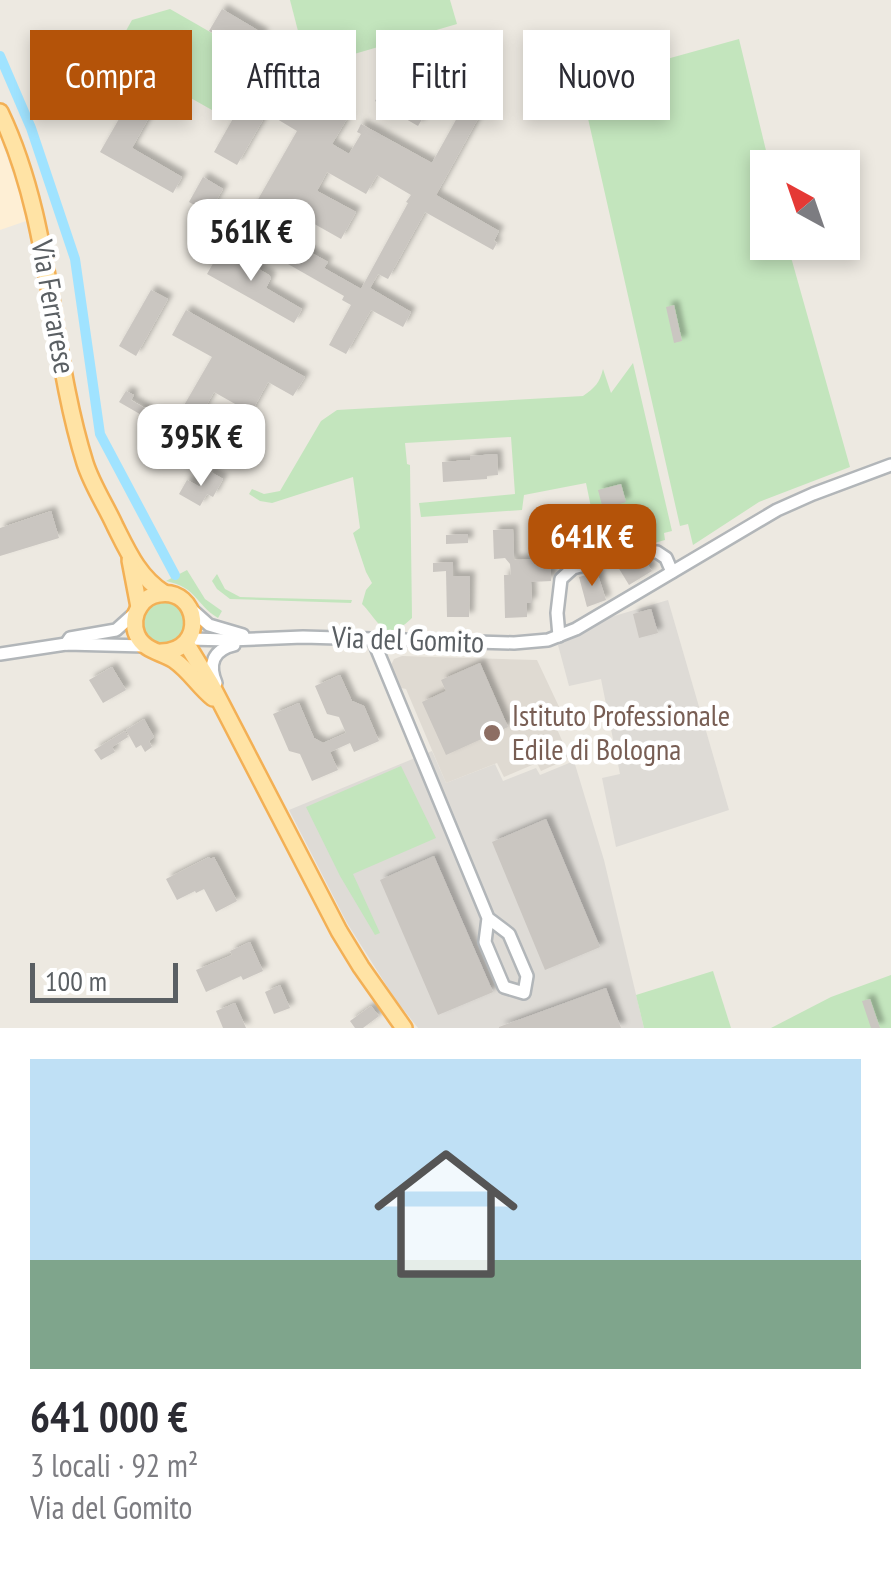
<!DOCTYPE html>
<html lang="it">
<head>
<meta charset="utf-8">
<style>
	body { margin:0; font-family:"PT Sans Narrow",sans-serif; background:#f7f7f7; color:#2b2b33; height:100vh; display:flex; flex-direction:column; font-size:38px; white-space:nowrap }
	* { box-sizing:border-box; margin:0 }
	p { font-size:32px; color:#7c7c81 }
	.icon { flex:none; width:55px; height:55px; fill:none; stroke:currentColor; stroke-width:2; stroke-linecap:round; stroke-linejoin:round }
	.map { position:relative; height:1028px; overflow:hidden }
	.panel { display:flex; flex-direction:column; background:#fff; flex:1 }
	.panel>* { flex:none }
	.guide { position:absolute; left:30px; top:30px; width:832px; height:90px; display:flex; gap:20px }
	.needle { width:65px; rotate:320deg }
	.fabs { position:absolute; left:750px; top:150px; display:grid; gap:20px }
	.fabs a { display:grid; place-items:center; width:110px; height:110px; border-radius:0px; background:#fff; box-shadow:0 5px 15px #0003; font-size:50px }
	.scale { position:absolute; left:30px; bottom:25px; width:148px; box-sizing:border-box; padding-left:10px; border:5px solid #5a5f63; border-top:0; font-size:28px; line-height:35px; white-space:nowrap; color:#5a5f63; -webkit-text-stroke:8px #fff; paint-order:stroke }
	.price { position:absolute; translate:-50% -85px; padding:0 22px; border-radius:20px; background:#fff; color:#222; font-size:32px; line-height:65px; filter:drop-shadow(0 2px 5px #0008) }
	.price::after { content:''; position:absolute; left:50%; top:60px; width:30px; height:22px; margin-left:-15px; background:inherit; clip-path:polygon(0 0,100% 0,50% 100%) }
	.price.on { background:#b45309; color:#fff }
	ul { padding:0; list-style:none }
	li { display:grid; align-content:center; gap:20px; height:530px; padding:0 30px }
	li span { display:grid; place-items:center; height:310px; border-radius:0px; color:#555 }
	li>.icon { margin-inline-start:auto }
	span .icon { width:180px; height:180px; fill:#fffc; stroke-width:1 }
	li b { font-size:42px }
	.pill { padding:0 35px; border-radius:0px; background:#fff; box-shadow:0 5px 15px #0003; font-size:35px; line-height:90px }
	.pill.on { background:#b45309; color:#fff }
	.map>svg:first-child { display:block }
</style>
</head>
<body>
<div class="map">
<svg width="891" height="1028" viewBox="0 0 891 1028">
	<defs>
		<filter id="shadow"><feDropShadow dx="5" dy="-5" stdDeviation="2.5" flood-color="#0004"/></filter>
	</defs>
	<rect width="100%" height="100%" fill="#ede9e1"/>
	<path fill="#feefd5" d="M0,136L29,220L0,230Z"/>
	<g fill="#dedbd6">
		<path d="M668,600L729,810L616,847L602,778L620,774L601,679L569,686L558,645L611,617Z"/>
		<path d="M432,751L446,783L495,764L503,781L536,768L540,775L574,761L604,860L644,1028H418L395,999L347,923L289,810Z"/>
	</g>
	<path fill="#dfdad2" d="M402,656L537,660L561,711L551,716L570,758L541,771L537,763L504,777L497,763L446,783L406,689L396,687L393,679L391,665L394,659Z"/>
	<g fill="#c3e5bd">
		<path d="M290,0H450L457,24L313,66L306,62Z"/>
		<path d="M170,9L252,56L219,114L113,54L132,20Z"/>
		<path d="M739,39L770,167L768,168V242L787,243L850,467L759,502L693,545L688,524L680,526L580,83Z"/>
		<path d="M633,363L672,531L664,533L665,540L608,556L605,547L585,552L577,521L593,517L586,483L524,495L522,510L421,517L419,503L515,494L511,437L405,443L407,464L410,465L412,618C384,645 380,622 362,604L366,590L372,583L366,572L353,533L360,528L353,477L272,503L260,501L249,494L252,489L264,494L280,491L321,421L337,410L583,396C595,388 600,382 603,369L611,393Z"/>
		<path d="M187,570L205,599L222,611L218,618C195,604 198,588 166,581Z"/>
		<path d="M217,574L225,589L240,597L352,600L351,603L230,599L217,589L212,581Z"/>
		<circle cx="164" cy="623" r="22"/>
		<path d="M401,766L436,838L353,874L380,933L375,935L340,876L306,807Z"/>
		<path d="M713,971L731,1028H644L636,995Z"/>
		<path d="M891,975V1028H771L831,997Z"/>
	</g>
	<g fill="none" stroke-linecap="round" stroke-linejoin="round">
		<path stroke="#a0e3ff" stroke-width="10" d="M0,56L31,128L75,259L100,434L175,575"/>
	</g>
	<g fill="#cac6c1" fill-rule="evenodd" filter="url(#shadow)">
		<path d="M222,9L264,34L252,56L209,31Z"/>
		<path d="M269,71L348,117L332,144L349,154L361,134L357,132L361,124L432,163L462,109L471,115L474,111L480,115L436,195L499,231L494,241L497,243L493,250L425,212L388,279L378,274L370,288L411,312L403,327L371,310L346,354L329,345L351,305L342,300L344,296L274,256L276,251L240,231L297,131L267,113L237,165L214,152L247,94L253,97ZM327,172L366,194L377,175L411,195L406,202L408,203L361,289L324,268L328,262L301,247L304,241L292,234L302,217L341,239L356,212L317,191Z"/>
		<path d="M142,79L163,92L132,148L182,177L173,193L100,152Z"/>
		<path d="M388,79L431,104L418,126L375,101Z"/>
		<path d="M203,177L223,189L209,213L189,202Z"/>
		<path d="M222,248L269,275L271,278L266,288L302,309L294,323L207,274Z"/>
		<path d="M151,290L168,299L136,356L119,346Z"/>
		<path d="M674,305L682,341L674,343L666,307Z"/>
		<path d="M186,310L305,377L293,396L268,382L251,413L214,392L196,424L179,414L212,357L172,335Z"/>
		<path d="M126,391L134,395L131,400L148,410L145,417L119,402Z"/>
		<path d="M497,454L498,475L487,476V479L443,482L442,462L470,460V456Z"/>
		<path d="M209,471L223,479L213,497L207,494L200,506L179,494L187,480L200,487Z"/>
		<path d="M621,484L626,502L603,509L598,490Z"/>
		<path d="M51,511L59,538L0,556V528Z"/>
		<path d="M513,529L514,560L550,559L551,581L531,582L532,603H527V617L505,618L504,575H511L510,564L505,558L494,559L493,530Z"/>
		<path d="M569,529L572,545L560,547L556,531Z"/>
		<path d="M468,534V543L446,544V535Z"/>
		<path d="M639,561H645L652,571L629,585L618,567Z"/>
		<path d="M453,562V576H470L469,617H447L446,571L433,572V563Z"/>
		<path d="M597,572L606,600L587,607L579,577Z"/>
		<path d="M651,609L658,633L639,638L633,614Z"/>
		<path d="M480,663L508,727L446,755L422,702L446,691L441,680Z"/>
		<path d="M112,667L126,690L103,703L89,680Z"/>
		<path d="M340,675L352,701L364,706L379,741L354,752L350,743L330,752L338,770L312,781L300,754L289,751L273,714L299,703L314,738L323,743L346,733L339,717L327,714L315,686Z"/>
		<path d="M144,719L154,737L149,741L152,747L145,752L141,745L136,748L126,730Z"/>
		<path d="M125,731L128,737L112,747L115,752L101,760L94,750Z"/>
		<path d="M546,819L600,947L545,970L492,842Z"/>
		<path d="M434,856L493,992L438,1015L380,880Z"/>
		<path d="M209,857L211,859L214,857L237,901L216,912L204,889L196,893L195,891L177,900L166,879Z"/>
		<path d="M250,942L263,971L243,980L241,976L206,992L196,970L232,955L230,951Z"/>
		<path d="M280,985L290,1008L274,1014L265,992Z"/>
		<path d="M606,988L621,1028H499V1027Z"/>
		<path d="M870,999L880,1028H871L862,1001Z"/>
		<path d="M235,1003L246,1028H223L216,1011Z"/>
		<path d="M371,1006L379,1016L363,1028H355L350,1021Z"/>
	</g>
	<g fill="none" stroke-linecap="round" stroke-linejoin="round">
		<g stroke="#b2b6b9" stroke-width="16">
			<g id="minor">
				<path d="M190,608L209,625L243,635"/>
				<path d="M559,636L557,613L561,579L573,568L638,552H657L666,558L672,572"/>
				<path d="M189,639L229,640L303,637L514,643L548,640L576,629L777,510L813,494L891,465"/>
				<path d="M373,640L488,918L485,942L504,987L524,993L527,976L509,934L488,918"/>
				<path d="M66,644L70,638L116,630L136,612"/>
				<path d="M0,654L66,644L145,646"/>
				<path d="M216,683C208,664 213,650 234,645"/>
			</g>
		</g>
		<g stroke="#f3b055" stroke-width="20">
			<g id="major">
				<path d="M0,112C53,223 49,348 85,463C92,485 106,506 115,526C128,552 139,577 164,593"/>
				<path d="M130,560L139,607"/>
				<path d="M186,643L211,684L339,931L361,967L404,1028"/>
				<path d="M161,652C208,651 199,587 159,594C151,595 144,600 140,606C134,614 133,626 137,635C144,651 162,652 174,660C190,671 199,687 213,698"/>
			</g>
		</g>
		<use href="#minor" stroke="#fff" stroke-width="11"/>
		<use href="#major" stroke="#ffe3a5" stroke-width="15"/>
	</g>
	<circle fill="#8d6e63" stroke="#fff" stroke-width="4" cx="492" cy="733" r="10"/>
	<g text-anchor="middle" stroke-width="9" stroke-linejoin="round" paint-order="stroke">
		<g font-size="30" fill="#5a5f63" stroke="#fff">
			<text transform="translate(53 307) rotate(80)" y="10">Via Ferrarese</text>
			<text transform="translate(408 640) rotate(2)" y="10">Via del Gomito</text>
		</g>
		<g font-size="30" fill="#785e54" stroke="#fff" text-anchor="start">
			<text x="512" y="726">Istituto Professionale<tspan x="512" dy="34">Edile di Bologna</tspan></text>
		</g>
	</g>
</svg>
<div class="fabs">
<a><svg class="needle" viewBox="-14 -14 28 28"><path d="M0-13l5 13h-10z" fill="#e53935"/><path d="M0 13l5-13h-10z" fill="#7c7c81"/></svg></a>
</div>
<div class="scale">100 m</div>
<b class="price" style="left:251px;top:284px">561K €</b>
<b class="price" style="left:201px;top:489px">395K €</b>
<b class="price on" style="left:592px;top:589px">641K €</b>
<div class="guide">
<a class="pill on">Compra</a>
<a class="pill">Affitta</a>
<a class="pill">Filtri</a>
<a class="pill">Nuovo</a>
</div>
</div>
<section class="panel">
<ul>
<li><span style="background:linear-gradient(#bfe0f5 65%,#7fa58c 0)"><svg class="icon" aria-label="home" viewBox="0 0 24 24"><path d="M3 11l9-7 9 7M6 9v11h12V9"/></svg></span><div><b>641 000 €</b><p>3 locali · 92 m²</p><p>Via del Gomito</p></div></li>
</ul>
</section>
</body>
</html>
